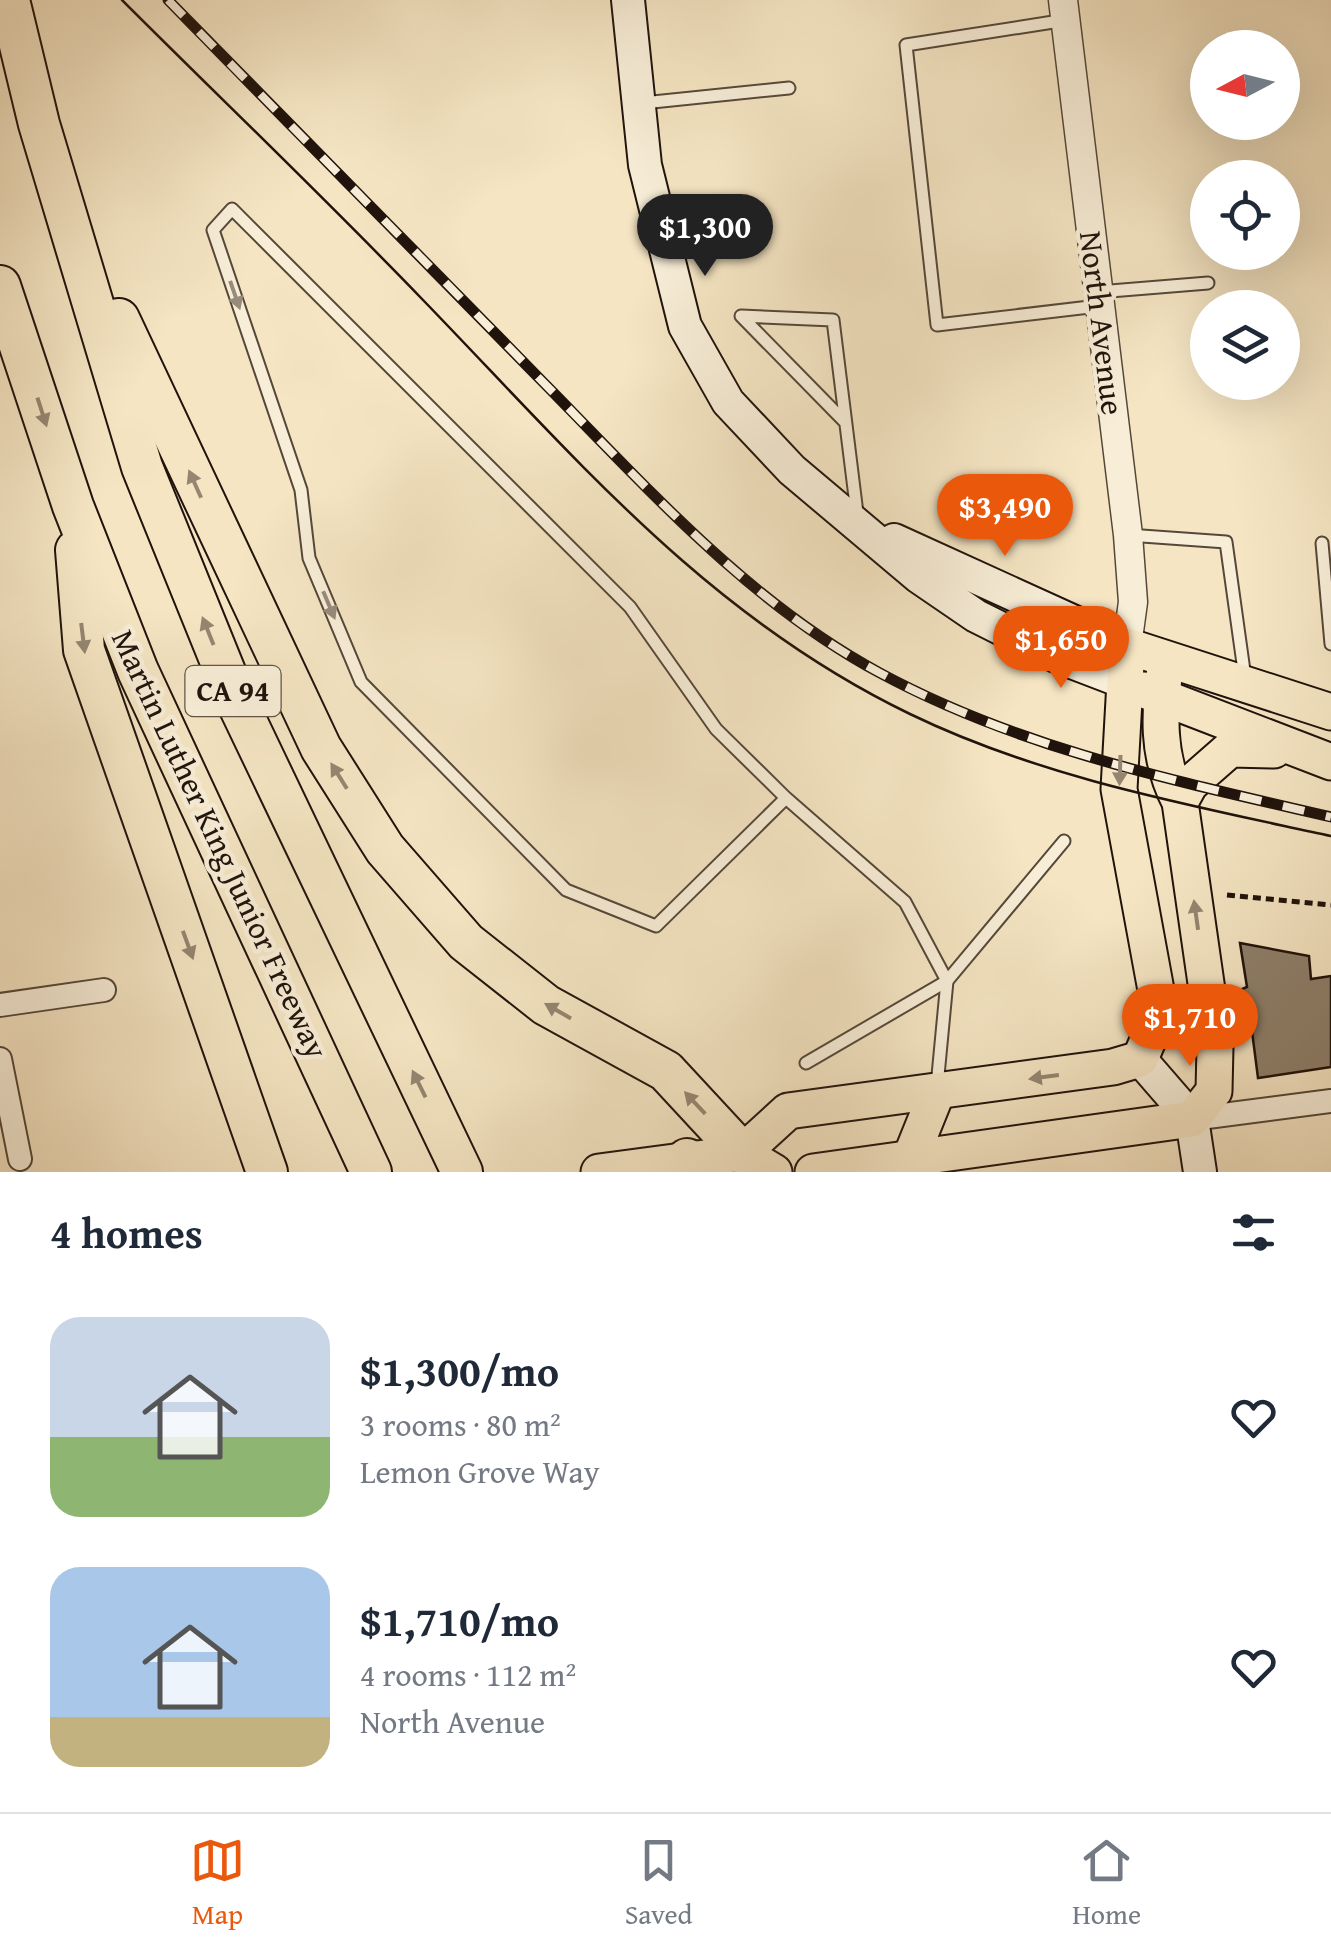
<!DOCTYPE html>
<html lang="en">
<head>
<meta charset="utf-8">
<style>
	body { margin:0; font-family:"Gentium Book Plus",serif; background:#f6f6f7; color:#1f2937; height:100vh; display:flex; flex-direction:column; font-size:38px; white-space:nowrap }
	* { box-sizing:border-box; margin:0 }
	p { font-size:32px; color:#747a83 }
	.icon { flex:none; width:55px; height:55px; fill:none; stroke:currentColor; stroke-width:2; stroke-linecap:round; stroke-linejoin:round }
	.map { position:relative; height:1172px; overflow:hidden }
	.side { display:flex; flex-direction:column; background:#fff; flex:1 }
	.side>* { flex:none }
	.needle { width:65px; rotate:263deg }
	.controls { position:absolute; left:1190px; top:30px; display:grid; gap:20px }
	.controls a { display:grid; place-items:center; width:110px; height:110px; border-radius:50%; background:#fff; box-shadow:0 10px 40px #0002; font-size:50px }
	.price { position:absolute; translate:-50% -85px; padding:0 22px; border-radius:35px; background:#ea580c; color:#fff; font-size:32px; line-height:65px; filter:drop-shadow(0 2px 5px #0008) }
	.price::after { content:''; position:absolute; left:50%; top:60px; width:30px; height:22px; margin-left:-15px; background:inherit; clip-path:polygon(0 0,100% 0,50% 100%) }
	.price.on { background:#222; color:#fff }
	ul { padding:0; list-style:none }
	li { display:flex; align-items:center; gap:30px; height:250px; padding:0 50px }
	li span { display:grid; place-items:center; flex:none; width:280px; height:200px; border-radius:30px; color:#555 }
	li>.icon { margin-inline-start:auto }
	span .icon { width:120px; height:120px; fill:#fffc; stroke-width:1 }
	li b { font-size:42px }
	h2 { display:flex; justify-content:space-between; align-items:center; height:120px; padding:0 50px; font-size:42px }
	.dock { display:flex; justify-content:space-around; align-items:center; height:140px; border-top:2px solid #e0e1e3; background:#fff; font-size:28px; color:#747a83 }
	.dock a { display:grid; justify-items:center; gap:5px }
	.dock .on { color:#ea580c }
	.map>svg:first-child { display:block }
</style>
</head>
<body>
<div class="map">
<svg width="1331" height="1172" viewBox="0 0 1331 1172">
	<rect width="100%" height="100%" fill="#f5e5c3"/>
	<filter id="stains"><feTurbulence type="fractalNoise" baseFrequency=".002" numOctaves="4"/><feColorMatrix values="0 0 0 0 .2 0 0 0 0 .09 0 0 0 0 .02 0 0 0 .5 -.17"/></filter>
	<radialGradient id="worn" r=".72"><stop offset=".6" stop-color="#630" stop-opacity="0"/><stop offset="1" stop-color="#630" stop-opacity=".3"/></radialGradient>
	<path fill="#8f806b" stroke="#20130c" stroke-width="2.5" d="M1240,943L1309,956L1311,979L1331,976V1067L1258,1078L1249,1008H1244L1242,989L1247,987Z"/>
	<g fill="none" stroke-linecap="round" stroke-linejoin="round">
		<g stroke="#55483a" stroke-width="15">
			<g id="service">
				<path d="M1066,20L906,45L937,325L1098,306"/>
				<path d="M643,103L789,88"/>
				<path d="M1098,292L1208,283"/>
				<path d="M845,422L741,316L833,320L857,513"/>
				<path d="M1128,535L1226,542L1245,678"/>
				<path d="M1322,543L1331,644"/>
				<path d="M786,798L656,926L566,890L361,682L309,558L301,490L213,230L232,209L630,607L716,729L786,798L905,902L947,981L937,1086"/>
				<path d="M806,1063L947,981L1064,841"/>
			</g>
		</g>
		<g stroke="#55483a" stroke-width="26">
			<g id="minor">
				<path d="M0,1005L104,990"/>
				<path d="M0,1059L20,1159"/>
				<path d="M1192,1119L1331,1101"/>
			</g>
		</g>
		<g stroke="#55483a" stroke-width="31">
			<path id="tertiary" d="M1063,0L1128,535L1133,602L1127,646"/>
		</g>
		<g stroke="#20130c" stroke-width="36">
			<g id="secondary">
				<path d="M628,0L645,165L685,326L728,402L792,470L919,577L976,616L1056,656L1124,682"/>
				<path d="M894,540L1127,646"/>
				<path d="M1140,1059L1192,1119L1200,1172"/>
			</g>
		</g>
		<g stroke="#20130c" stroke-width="39">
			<g id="primary">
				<path d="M1144,690L1331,762"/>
				<path d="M1180,802L1190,784L1230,749L1274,750"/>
				<path d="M742,1153L774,1172"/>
				<path d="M910,1159L937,1092"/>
				<path d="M599,1172L742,1153L788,1111L1113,1067L1140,1059L1160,1012L1119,789L1127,646L1331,712"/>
				<path d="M813,1172L1192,1119L1214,1091L1215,1046L1180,802C1156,756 1159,712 1166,661"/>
			</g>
		</g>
		<g stroke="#20130c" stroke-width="44">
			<g id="motorway">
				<path d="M9,0L39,124L142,467L238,704L462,1172"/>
				<path d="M0,286L73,506L138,671L371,1172"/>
				<path d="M119,319L321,748L385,849L466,942L546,1005L666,1071L742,1153"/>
				<path d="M76,550L84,650L267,1172"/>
				<path d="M687,1159L706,1172"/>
			</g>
		</g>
		<path stroke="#20130c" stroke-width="5" stroke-dasharray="8 5" stroke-linecap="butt" d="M1227,895L1331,905"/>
		<use href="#service" stroke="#f8eed8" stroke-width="11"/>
		<use href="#minor" stroke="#f8eed8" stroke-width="22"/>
		<use href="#tertiary" stroke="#f8eed8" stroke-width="28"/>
		<use href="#secondary" stroke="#f8eed8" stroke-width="32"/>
		<use href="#primary" stroke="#f5e5c3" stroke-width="35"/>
		<use href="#motorway" stroke="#f5e5c3" stroke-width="40"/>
		<path stroke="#20130c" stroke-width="2.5" d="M122,0C222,100 325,198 423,300C576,458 707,616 910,714C1042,778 1189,805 1331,836"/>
		<g stroke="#20130c" stroke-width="11">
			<path id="rail" d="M168,0C291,126 415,251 538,377C643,483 746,601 880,673C1021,749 1176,781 1331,817"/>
		</g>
		<use href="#rail" stroke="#f8eed8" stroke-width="8" stroke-dasharray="22" stroke-linecap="butt"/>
	</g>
	<defs><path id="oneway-solid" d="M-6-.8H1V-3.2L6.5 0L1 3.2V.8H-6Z" transform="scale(2.5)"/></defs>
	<g fill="#978b7c">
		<use href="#oneway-solid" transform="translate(235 295) rotate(71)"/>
		<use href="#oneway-solid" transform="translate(329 605) rotate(67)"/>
	</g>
	<g fill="#958671">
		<use href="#oneway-solid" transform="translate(42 412) rotate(72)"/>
		<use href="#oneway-solid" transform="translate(195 484) rotate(-114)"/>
		<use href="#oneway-solid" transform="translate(208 631) rotate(-112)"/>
		<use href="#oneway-solid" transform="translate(83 638) rotate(83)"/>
		<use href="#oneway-solid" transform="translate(1120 770) rotate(92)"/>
		<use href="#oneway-solid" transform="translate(339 776) rotate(-122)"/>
		<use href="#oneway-solid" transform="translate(1196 915) rotate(-98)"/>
		<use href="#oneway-solid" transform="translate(188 945) rotate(70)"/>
		<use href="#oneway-solid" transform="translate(558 1011) rotate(-150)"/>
		<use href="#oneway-solid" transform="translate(1044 1077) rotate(172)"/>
		<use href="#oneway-solid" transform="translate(419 1084) rotate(-116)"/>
		<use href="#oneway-solid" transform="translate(695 1103) rotate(-133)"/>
	</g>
	<g text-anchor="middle" stroke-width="9" stroke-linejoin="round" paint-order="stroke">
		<rect fill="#f8eed8" stroke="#615549" stroke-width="2.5" x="185.5" y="666" width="95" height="50" rx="8"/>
		<g font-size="30" font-weight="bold" fill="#20130c">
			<text x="233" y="701">CA 94</text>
		</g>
		<g font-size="32" fill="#20130c" stroke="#f8eed8">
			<text transform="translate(1102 323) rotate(83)" y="11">North Avenue</text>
			<text transform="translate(220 844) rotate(65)" y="11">Martin Luther King Junior Freeway</text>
		</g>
	</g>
	<rect width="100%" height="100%" filter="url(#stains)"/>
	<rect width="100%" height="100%" fill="url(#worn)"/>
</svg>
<div class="controls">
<a><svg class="needle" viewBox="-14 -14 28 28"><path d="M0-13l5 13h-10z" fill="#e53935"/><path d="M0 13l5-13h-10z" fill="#747a83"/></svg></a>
<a><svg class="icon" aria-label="locate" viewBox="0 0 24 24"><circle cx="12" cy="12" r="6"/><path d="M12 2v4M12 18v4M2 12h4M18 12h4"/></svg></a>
<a><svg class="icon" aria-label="layers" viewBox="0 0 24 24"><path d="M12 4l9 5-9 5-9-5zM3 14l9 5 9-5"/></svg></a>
</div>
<b class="price on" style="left:705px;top:279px">$1,300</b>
<b class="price" style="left:1005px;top:559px">$3,490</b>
<b class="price" style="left:1061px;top:691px">$1,650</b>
<b class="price" style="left:1190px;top:1069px">$1,710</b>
</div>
<section class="side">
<h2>4 homes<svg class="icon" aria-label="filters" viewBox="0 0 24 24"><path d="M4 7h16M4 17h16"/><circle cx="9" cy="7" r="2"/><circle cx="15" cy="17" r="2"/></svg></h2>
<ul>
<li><span style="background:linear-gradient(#c9d6e8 60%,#8fb573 0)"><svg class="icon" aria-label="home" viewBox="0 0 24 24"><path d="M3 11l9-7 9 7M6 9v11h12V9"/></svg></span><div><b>$1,300/mo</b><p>3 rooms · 80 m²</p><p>Lemon Grove Way</p></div><svg class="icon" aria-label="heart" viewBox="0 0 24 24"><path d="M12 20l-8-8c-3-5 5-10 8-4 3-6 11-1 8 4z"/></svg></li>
<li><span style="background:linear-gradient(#a9c7e8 75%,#c2b280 0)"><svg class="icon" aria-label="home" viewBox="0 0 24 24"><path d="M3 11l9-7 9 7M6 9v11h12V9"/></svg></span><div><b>$1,710/mo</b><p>4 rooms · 112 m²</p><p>North Avenue</p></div><svg class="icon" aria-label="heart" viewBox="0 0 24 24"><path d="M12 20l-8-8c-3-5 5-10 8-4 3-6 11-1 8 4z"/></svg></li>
</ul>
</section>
<nav class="dock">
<a class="on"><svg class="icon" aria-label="map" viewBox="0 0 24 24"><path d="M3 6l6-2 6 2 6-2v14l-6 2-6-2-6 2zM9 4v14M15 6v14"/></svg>Map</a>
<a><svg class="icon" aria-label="saved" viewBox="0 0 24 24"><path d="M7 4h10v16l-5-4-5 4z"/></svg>Saved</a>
<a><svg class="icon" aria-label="home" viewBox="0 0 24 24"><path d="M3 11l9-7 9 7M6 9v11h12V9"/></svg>Home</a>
</nav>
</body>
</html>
